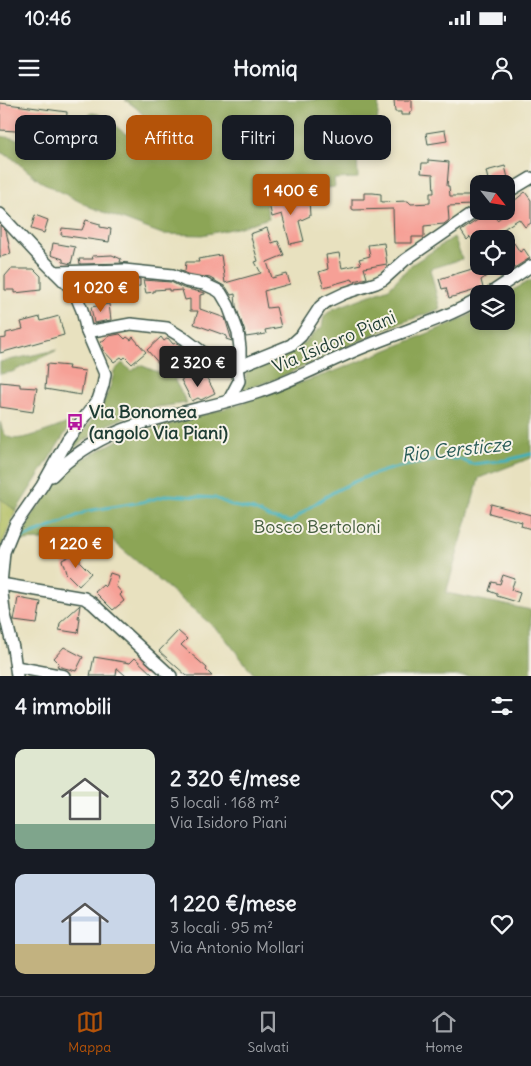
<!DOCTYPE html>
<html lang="it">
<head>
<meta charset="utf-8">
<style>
	body { margin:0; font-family:Delius,sans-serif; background:#242831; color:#f1f3f6; height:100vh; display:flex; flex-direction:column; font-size:19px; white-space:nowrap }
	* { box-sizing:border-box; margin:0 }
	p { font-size:16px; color:#9ea1a6 }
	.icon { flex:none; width:28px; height:28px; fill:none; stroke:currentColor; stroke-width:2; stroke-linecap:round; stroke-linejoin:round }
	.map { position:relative; height:576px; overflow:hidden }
	.details { display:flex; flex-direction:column; background:#171b24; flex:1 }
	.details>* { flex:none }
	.banner { position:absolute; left:15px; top:15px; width:501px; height:45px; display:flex; gap:10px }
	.needle { width:32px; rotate:120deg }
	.fabs { position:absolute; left:470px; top:75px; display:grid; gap:10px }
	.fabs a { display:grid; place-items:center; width:45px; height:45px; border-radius:10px; background:#171b24; box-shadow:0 2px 8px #0003; font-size:25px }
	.price { position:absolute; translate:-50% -42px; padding:0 11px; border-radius:5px; background:#b45309; color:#fff; font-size:16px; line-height:32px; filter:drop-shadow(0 1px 2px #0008) }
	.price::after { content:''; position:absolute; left:50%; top:30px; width:15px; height:11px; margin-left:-8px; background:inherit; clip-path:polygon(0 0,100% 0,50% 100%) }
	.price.current { background:#222; color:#fff }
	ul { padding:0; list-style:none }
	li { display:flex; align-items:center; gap:15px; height:125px; padding:0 15px }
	li span { display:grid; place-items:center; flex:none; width:140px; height:100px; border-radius:10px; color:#555 }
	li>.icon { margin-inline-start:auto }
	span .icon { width:60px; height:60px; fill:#fffc; stroke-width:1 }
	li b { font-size:21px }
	h2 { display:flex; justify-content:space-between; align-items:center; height:60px; padding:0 15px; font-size:21px }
	.tag { padding:0 18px; border-radius:10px; background:#171b24; box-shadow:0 2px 8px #0003; font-size:18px; line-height:45px }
	.tag.current { background:#b45309; color:#fff }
	.status { display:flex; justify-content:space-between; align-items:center; height:35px; padding:0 25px; background:#171b24; direction:ltr }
	.status svg { height:14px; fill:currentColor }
	header { display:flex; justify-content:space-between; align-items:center; height:65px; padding:0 15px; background:#171b24; font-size:22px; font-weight:700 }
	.tab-bar { display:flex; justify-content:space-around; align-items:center; height:70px; border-top:1px solid #363941; background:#171b24; font-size:14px; color:#9ea1a6 }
	.tab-bar a { display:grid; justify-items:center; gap:2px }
	.tab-bar .current { color:#b45309 }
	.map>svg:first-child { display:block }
</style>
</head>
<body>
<div class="status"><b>10:46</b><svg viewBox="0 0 49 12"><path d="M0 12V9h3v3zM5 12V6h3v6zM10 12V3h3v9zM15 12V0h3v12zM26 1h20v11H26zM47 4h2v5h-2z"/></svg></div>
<header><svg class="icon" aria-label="menu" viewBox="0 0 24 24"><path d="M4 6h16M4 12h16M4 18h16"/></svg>Homiq<svg class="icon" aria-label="person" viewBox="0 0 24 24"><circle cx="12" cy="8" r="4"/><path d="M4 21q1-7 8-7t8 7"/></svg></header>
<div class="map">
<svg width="531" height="576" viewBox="0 0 531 576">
	<rect width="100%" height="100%" fill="#f7f3e8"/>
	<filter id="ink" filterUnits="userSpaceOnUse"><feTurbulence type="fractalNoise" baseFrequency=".02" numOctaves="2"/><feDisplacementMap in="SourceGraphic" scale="10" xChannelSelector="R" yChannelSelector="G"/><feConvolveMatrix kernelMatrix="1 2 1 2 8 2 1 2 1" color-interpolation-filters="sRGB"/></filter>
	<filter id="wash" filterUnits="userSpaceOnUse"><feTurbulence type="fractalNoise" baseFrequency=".0096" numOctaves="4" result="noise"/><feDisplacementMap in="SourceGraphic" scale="20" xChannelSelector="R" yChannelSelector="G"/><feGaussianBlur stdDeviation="1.12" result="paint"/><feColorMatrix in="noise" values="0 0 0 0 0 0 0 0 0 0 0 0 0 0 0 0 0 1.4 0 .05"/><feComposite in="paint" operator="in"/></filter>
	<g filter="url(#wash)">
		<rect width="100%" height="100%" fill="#e8e1bf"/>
		<path fill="#b1be61" stroke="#687e4a" d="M0,398L16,411L0,449Z"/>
		<g fill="#8ca557" stroke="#567146">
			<path d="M125,0H379L375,52L357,55L358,78L334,79L335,87L264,95L269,118L237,128L202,135L162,134L90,107L40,81L12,58L0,52V36C20,39 58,49 76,39L85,41L88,16L92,13C112,15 116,32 133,37C157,22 140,10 125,0Z"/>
			<path d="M454,137L462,159L430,169L440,209L392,226L276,279L240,291L245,281L247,269C264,264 283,257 298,247C307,242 313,233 322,227L324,216L333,209L389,188L411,165Z"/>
			<path d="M531,180V358L479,378L446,493L531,510V576H255L221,533L108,437L20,441L32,415L72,365L120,339L230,307L338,270L458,221L479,210V221H506V194Z"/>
			<path d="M57,250L12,272L0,274V262Z"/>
			<path d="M193,260L199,261L202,269L174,279L187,303L150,308L106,325L69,352C85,327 110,302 114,271L122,263L132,271L140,265L160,273L171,267L178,272L191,265Z"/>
			<path d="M73,321L16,411L0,398V322C2,328 3,336 11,338C22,342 60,326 73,321Z"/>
		</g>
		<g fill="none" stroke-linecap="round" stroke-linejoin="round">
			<path stroke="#40b0bb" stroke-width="3" d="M19,439L59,424L87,411L142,402L169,395L215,398L233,406L254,410L271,418L291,422C328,390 372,370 420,363C432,361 446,358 459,359C464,360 468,364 473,364L507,360L531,354"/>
		</g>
		<g id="blocks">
			<g fill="#f6a096">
				<path d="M394,0H412V12H409L410,15H401V12H395Z"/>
				<path d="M0,3L67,12L65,39L31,35V32L0,30Z"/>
				<path d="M445,30L447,41L428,44L426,33Z"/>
				<path d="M428,60L449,62L447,86H449L450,96H471L472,105L448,106L449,120L444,124L424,126V137H412V143H394L393,109L354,110L352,109V99H364V93H373L381,94V102L408,101L411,104L430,103V93H434L433,74L421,73L422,63H428Z"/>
				<path d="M505,66L509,82L507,84H489L486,71Z"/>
				<path d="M525,92L531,100V123L525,127L519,119L488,139H479V150L470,137L467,140L461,131L491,111L497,120L512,110L508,106Z"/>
				<path d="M283,95L285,102L309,100L310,116L299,121L304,141L290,144L282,114L272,117L268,99Z"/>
				<path d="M35,115L48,120L44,133L31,129Z"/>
				<path d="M86,120L100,124V127L111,129L109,142L61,135L62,128L82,130Z"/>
				<path d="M0,125L6,131L11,154L0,157Z"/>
				<path d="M267,128L272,143L278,141L284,155L267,162L272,178L287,174L290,184L264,191L267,208L276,207L281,227L265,230L266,234L246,237L236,206L235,194L231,195L226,187L210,178L188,174L180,170L185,171L186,162H199L198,159L221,155L225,183L261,173L255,162L258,161L250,134Z"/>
				<path d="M53,143L75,147L71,164L63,162V159L51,155Z"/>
				<path d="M384,143L387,164L364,168L367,178L353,181L352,179L324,187L319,172L328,169L326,155L339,153L342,168L361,164L359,159L370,156L368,145Z"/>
				<path d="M514,143L520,152L524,149L530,158L500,177L495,170L481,180L483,188L449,198L446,188L442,189L439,179L482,166H506V148Z"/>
				<path d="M112,155L121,159L120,162L128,163L80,164L79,159H93L92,156Z"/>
				<path d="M11,169H34L41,176V190L15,193V190H5V176Z"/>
				<path d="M124,178L140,179V186L96,191V185L82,187L81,179Z"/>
				<path d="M143,180L171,182L183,188L205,193V194L200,195V209L225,218L232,241L226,239L227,236L194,224L198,211H190V199L185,200L182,190L169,191V189L154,190V192L146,193Z"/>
				<path d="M109,204L111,220L94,223L91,207Z"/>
				<path d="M59,216L64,235L0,253V239L6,238V233L23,229L21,222L40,217L41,221Z"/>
				<path d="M120,234L125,239L127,237L131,240L133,237L146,252L132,264L125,257L123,259L121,257L114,262L102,249L104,248L100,243L109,236Z"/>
				<path d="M161,237L164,241L168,238L173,244L177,243L192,254L187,260L188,262L180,269L175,262L172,264L169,261L162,267L147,250Z"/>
				<path d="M47,264L69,266L68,269L85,271L81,295L45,289Z"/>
				<path d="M190,276L207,278L215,293L201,300L198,298L192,301L181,280Z"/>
				<path d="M0,282L20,284V287L37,288L33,312L0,307Z"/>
				<path d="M491,404L531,415V429L521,426L522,422L489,413Z"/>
				<path d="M76,453L80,459V462L91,473L79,486L66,473L62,460Z"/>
				<path d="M110,473L119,476L116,486L122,493L120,495L124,501L113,510L95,492L103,485L105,487Z"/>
				<path d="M503,475L515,479L511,490L520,493L517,502L497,496V494L489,491L492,482L500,484Z"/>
				<path d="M18,498L41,502L37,524L14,521Z"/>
				<path d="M80,505L78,518H80L78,533L59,530L60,523Z"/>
				<path d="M178,531L187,539L181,545L207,568L206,570L212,576H187L159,551Z"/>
				<path d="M64,547L83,557L76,571L57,566L59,563L54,558Z"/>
				<path d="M94,557L130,563L135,558L154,576H126L117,568L116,576H90Z"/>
			</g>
		</g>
	</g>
	<g filter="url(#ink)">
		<use href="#blocks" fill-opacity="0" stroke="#3d5649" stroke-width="1"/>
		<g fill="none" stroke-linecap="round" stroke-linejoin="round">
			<g stroke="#3d5649" stroke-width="14">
				<g id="minor">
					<path d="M506,93L531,78"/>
					<path d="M0,114L38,155L74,191L82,210L87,232L105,274L103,285L98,300L68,339L42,386L15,425L4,452L1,484L4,511L13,548L17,576"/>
					<path d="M55,172L124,170L173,175L186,181L204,184L217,190L221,193L228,205L238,232L240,248V257L237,267L239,281L229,300"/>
					<path d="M489,194L531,166"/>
					<path d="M87,232L131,224L167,228L185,239L218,264L225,267H237L291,245L301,236L320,207L326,202L345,193L376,183L384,179L405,160L479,109"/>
					<path d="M52,376C109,316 186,317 259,292C295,280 329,261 364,247C402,231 443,220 479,199"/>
					<path d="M1,484L84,498L92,503L171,576"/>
					<path d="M16,567L64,576"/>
				</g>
			</g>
			<use href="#minor" stroke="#fff" stroke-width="11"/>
		</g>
	</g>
	<defs>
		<g id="bus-bare" transform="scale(1.35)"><path d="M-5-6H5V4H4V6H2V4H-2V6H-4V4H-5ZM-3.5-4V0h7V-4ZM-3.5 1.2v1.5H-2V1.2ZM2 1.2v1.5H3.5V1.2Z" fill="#b5179e" stroke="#f7f3e8" stroke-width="2.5" paint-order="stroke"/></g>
	</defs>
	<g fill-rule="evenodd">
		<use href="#bus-bare" x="75" y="322"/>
	</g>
	<g text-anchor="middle" stroke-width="4" stroke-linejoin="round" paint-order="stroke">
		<g font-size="18" fill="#1f3d34" stroke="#f7f3e8">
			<text transform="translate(334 242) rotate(-23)" y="6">Via Isidoro Piani</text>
		</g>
		<g font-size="18" font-weight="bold" fill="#1f3d34" stroke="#f7f3e8" text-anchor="start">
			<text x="89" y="318">Via Bonomea<tspan x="89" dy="21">(angolo Via Piani)</tspan></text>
		</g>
		<g font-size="18" fill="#445d3f" stroke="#f7f3e8">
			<text x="317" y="433">Bosco Bertoloni</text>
		</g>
		<g font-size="19" font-style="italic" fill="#275a56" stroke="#f7f3e8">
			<text transform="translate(456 349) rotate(-6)" y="7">Rio Cersticze</text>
		</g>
	</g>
</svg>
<div class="fabs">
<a><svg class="needle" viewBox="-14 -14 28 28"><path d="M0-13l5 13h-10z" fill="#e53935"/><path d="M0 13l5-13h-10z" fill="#9ea1a6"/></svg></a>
<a><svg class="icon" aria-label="locate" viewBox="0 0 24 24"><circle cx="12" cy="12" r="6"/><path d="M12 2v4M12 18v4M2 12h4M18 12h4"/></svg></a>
<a><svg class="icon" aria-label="layers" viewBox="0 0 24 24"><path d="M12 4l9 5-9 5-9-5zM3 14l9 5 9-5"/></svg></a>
</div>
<b class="price" style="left:291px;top:116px">1 400 €</b>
<b class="price" style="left:101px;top:213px">1 020 €</b>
<b class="price current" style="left:198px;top:288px">2 320 €</b>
<b class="price" style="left:76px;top:469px">1 220 €</b>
<div class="banner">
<a class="tag">Compra</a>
<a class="tag current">Affitta</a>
<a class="tag">Filtri</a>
<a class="tag">Nuovo</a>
</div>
</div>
<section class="details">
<h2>4 immobili<svg class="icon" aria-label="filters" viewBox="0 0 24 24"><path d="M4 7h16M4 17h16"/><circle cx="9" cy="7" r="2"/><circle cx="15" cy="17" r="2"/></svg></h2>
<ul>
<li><span style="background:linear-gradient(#dfe7d0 75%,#7fa58c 0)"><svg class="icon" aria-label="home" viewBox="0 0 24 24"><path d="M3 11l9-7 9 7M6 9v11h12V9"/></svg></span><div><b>2 320 €/mese</b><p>5 locali · 168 m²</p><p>Via Isidoro Piani</p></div><svg class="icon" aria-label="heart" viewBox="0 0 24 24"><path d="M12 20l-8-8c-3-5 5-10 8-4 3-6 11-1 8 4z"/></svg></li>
<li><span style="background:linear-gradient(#c9d6e8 70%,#c2b280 0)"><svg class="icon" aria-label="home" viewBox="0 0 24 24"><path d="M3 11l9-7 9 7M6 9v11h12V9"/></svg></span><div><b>1 220 €/mese</b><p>3 locali · 95 m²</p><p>Via Antonio Mollari</p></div><svg class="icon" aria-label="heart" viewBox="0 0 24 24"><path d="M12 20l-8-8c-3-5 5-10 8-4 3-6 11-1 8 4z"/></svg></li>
</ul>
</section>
<nav class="tab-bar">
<a class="current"><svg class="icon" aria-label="map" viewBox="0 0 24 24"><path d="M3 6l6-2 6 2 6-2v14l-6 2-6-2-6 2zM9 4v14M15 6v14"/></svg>Mappa</a>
<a><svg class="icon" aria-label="saved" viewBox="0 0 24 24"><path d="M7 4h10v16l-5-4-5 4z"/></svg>Salvati</a>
<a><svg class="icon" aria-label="home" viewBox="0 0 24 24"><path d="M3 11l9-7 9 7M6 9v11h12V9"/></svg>Home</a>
</nav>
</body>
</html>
